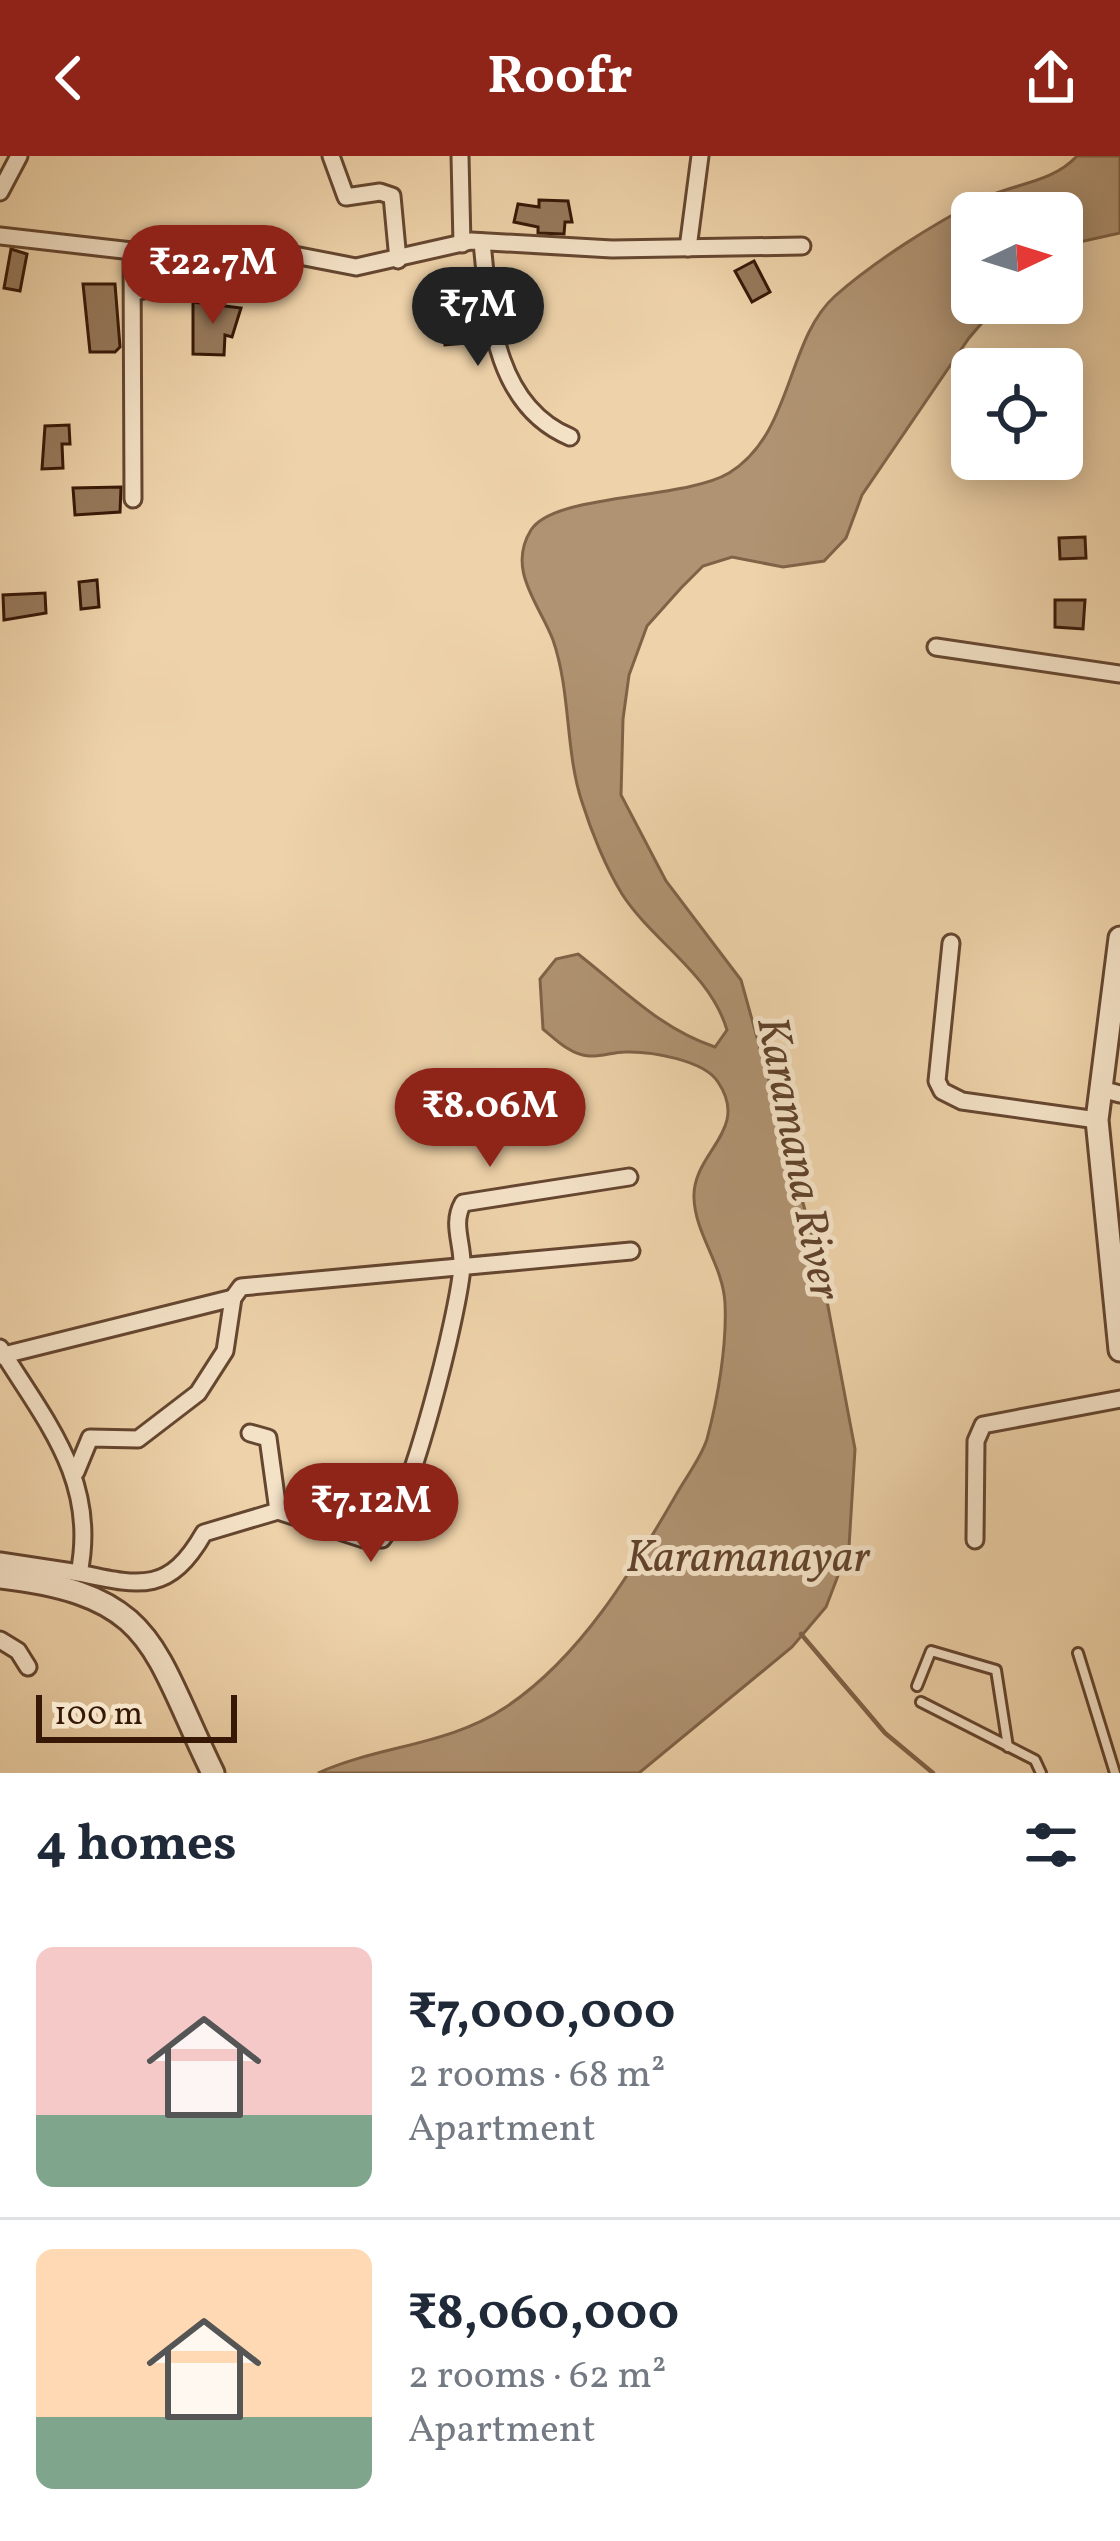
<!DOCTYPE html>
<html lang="en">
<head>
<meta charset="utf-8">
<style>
	body { margin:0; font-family:Vollkorn,serif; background:#f6f6f7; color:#1f2937; height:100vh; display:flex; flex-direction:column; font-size:45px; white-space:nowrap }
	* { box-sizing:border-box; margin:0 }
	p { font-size:39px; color:#747a83 }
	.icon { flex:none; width:66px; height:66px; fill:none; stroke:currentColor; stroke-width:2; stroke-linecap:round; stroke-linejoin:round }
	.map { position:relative; height:1617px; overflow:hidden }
	.panel { display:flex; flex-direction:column; background:#fff; flex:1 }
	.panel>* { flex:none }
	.needle { width:78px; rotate:86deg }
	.fabs { position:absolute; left:951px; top:36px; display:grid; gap:24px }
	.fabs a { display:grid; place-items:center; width:132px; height:132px; border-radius:18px; background:#fff; box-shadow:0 6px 30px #0003; font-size:60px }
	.scale { position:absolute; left:36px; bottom:30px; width:201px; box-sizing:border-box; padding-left:12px; border:6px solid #371807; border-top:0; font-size:33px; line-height:42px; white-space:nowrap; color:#371807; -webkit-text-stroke:9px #f4e2c7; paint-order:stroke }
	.price { position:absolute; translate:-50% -102px; padding:0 27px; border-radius:42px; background:#8f2418; color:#fff; font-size:39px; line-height:78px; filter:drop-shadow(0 3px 6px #0008) }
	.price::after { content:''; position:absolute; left:50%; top:72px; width:36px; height:27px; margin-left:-18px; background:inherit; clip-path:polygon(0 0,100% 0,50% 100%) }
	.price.selected { background:#222; color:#fff }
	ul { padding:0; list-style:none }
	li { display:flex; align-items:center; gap:36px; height:300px; padding:0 36px }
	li+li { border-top:3px solid #e0e1e3 }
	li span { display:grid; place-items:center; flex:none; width:336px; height:240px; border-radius:18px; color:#555 }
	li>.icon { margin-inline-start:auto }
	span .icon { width:144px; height:144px; fill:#fffc; stroke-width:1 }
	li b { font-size:51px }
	h2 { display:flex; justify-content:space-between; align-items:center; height:144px; padding:0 36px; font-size:51px }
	header { display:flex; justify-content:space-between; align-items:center; height:156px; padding:0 36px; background:#8f2418; color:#fff; font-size:54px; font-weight:700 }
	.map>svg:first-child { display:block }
</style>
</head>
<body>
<header><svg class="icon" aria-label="back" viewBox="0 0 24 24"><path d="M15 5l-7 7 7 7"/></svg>Roofr<svg class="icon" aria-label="share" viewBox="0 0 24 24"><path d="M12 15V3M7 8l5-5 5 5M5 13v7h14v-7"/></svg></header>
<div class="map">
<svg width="1120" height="1617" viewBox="0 0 1120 1617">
	<rect width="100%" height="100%" fill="#eed2a9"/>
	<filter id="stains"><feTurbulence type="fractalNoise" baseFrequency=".00167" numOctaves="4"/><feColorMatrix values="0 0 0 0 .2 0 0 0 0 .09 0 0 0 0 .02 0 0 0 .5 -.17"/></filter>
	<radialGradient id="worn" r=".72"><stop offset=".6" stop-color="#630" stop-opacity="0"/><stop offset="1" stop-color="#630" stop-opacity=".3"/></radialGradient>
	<path fill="#b09372" stroke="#806247" stroke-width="3" d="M1077,0H1120V77L1062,90V57H972V147H999L969,182L862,339L846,382L824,405L783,411L732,401L703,410L681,432L647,470L629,519L623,563L621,639L666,725L741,824L820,1108L855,1293L849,1391L826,1451L792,1491L639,1617H318C380,1589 448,1590 506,1551C581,1501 632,1415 676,1339C686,1321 701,1302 707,1283C718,1242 727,1189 725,1147C723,1109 695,1078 694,1042C692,996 751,975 718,926C704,904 650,895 625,896C613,896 601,901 589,900C571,899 556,884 543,873L540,823L556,803L578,798C622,832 660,873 715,891L727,874C710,817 653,786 622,738C606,712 591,675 582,646C565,595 571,536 553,484C540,449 506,414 531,374C554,337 684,344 729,317C793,278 786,184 835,140C876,104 932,69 980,44C1013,27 1051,28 1077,0Z"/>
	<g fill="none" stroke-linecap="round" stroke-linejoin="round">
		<path stroke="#806247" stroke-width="4.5" d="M801,1478L885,1577L933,1617"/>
	</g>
	<g fill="#96795b" stroke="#371807" stroke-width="3">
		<path d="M539,44L568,45L572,66H565L564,78L538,77V71L514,66L518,48L539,51Z"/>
		<path d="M11,93L27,98L20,135L4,132Z"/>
		<path d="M754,105L770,136L752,146L735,115Z"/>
		<path d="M83,128H115L120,191L115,196H90Z"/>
		<path d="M468,138L471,171H480L481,186L445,189L444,174L453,173L449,140Z"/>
		<path d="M193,146L241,152L232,181L225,179L224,199L193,198Z"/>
		<path d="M69,269L70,288H62L63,312L42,313L45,270Z"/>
		<path d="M121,331L120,356L75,359L73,332Z"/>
		<path d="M1085,381L1086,402L1060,403L1059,382Z"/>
		<path d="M97,424L99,451L81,453L79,426Z"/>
		<path d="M45,437L46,457L4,464L3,439Z"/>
		<path d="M1055,444H1085L1083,473L1055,471Z"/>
	</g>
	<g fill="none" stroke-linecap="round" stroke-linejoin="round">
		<g stroke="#654630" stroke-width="14">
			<g id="service">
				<path d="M1078,1497L1115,1617"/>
				<path d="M917,1530L931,1495L996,1514L1008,1591"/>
				<path d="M921,1546L1035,1604L1041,1617"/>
			</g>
		</g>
		<g stroke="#654630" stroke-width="21">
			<g id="minor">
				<path d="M331,0L346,41L380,36L392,40L398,104"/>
				<path d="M460,0L462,88"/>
				<path d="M0,36L19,0"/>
				<path d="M0,80L132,95L133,343"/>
				<path d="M482,86C489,157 494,249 570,281"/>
				<path d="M688,92L700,0"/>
				<path d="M135,136L205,119L253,91L356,111L471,85L612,93L802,90"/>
				<path d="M936,491L1120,518"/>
				<path d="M951,787L937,925L942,935L962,945L1097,964"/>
				<path d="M1101,933L1120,938"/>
				<path d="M0,1192C46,1266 98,1325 79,1417L0,1405"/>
				<path d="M0,1200L233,1142"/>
				<path d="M250,1277L268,1282L278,1355"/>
				<path d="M76,1316L90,1282L138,1283L198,1237L225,1195L233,1142L241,1131L631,1095"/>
				<path d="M975,1384L976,1285L983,1269L1120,1243"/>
				<path d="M79,1417C140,1430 169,1438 204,1377L278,1355L364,1383H382C410,1349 459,1157 462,1110C463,1087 451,1068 463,1047L629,1021"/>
				<path d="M0,1484L18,1495L28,1511"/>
			</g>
		</g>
		<g stroke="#654630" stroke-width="27">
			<g id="tertiary">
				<path d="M1120,782L1097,964L1120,1194"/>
				<path d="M0,1421C156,1439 151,1490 213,1617"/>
			</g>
		</g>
		<use href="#service" stroke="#f4e2c7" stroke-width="8"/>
		<use href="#minor" stroke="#f4e2c7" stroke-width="15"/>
		<use href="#tertiary" stroke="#f4e2c7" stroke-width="21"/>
	</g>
	<g text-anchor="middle" stroke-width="10" stroke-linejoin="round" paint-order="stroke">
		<g font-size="45" font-style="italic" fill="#61432c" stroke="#f4e2c7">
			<text transform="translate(801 1002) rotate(79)" y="16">Karamana River</text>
			<text x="748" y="1415">Karamanayar</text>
		</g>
	</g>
	<rect width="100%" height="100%" filter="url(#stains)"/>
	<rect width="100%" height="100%" fill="url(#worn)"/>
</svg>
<div class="fabs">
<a><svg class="needle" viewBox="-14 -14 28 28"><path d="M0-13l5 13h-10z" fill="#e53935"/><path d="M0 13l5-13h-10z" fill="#747a83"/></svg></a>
<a><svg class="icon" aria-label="locate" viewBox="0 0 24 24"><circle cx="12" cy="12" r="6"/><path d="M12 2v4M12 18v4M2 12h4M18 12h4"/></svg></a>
</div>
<div class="scale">100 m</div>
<b class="price" style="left:213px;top:171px">₹22.7M</b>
<b class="price selected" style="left:478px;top:213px">₹7M</b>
<b class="price" style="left:490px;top:1014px">₹8.06M</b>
<b class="price" style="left:371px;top:1409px">₹7.12M</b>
</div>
<section class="panel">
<h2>4 homes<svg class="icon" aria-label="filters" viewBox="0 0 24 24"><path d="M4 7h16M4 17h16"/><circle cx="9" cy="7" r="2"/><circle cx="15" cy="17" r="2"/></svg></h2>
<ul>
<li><span style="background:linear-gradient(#f6c9c9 70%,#7fa58c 0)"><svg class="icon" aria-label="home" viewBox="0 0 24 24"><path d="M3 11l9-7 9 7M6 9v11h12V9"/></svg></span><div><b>₹7,000,000</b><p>2 rooms · 68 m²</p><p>Apartment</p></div></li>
<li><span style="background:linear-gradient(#ffd9b3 70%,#7fa58c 0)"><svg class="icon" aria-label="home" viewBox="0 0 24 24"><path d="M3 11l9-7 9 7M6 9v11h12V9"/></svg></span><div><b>₹8,060,000</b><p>2 rooms · 62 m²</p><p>Apartment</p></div></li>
</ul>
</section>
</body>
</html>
